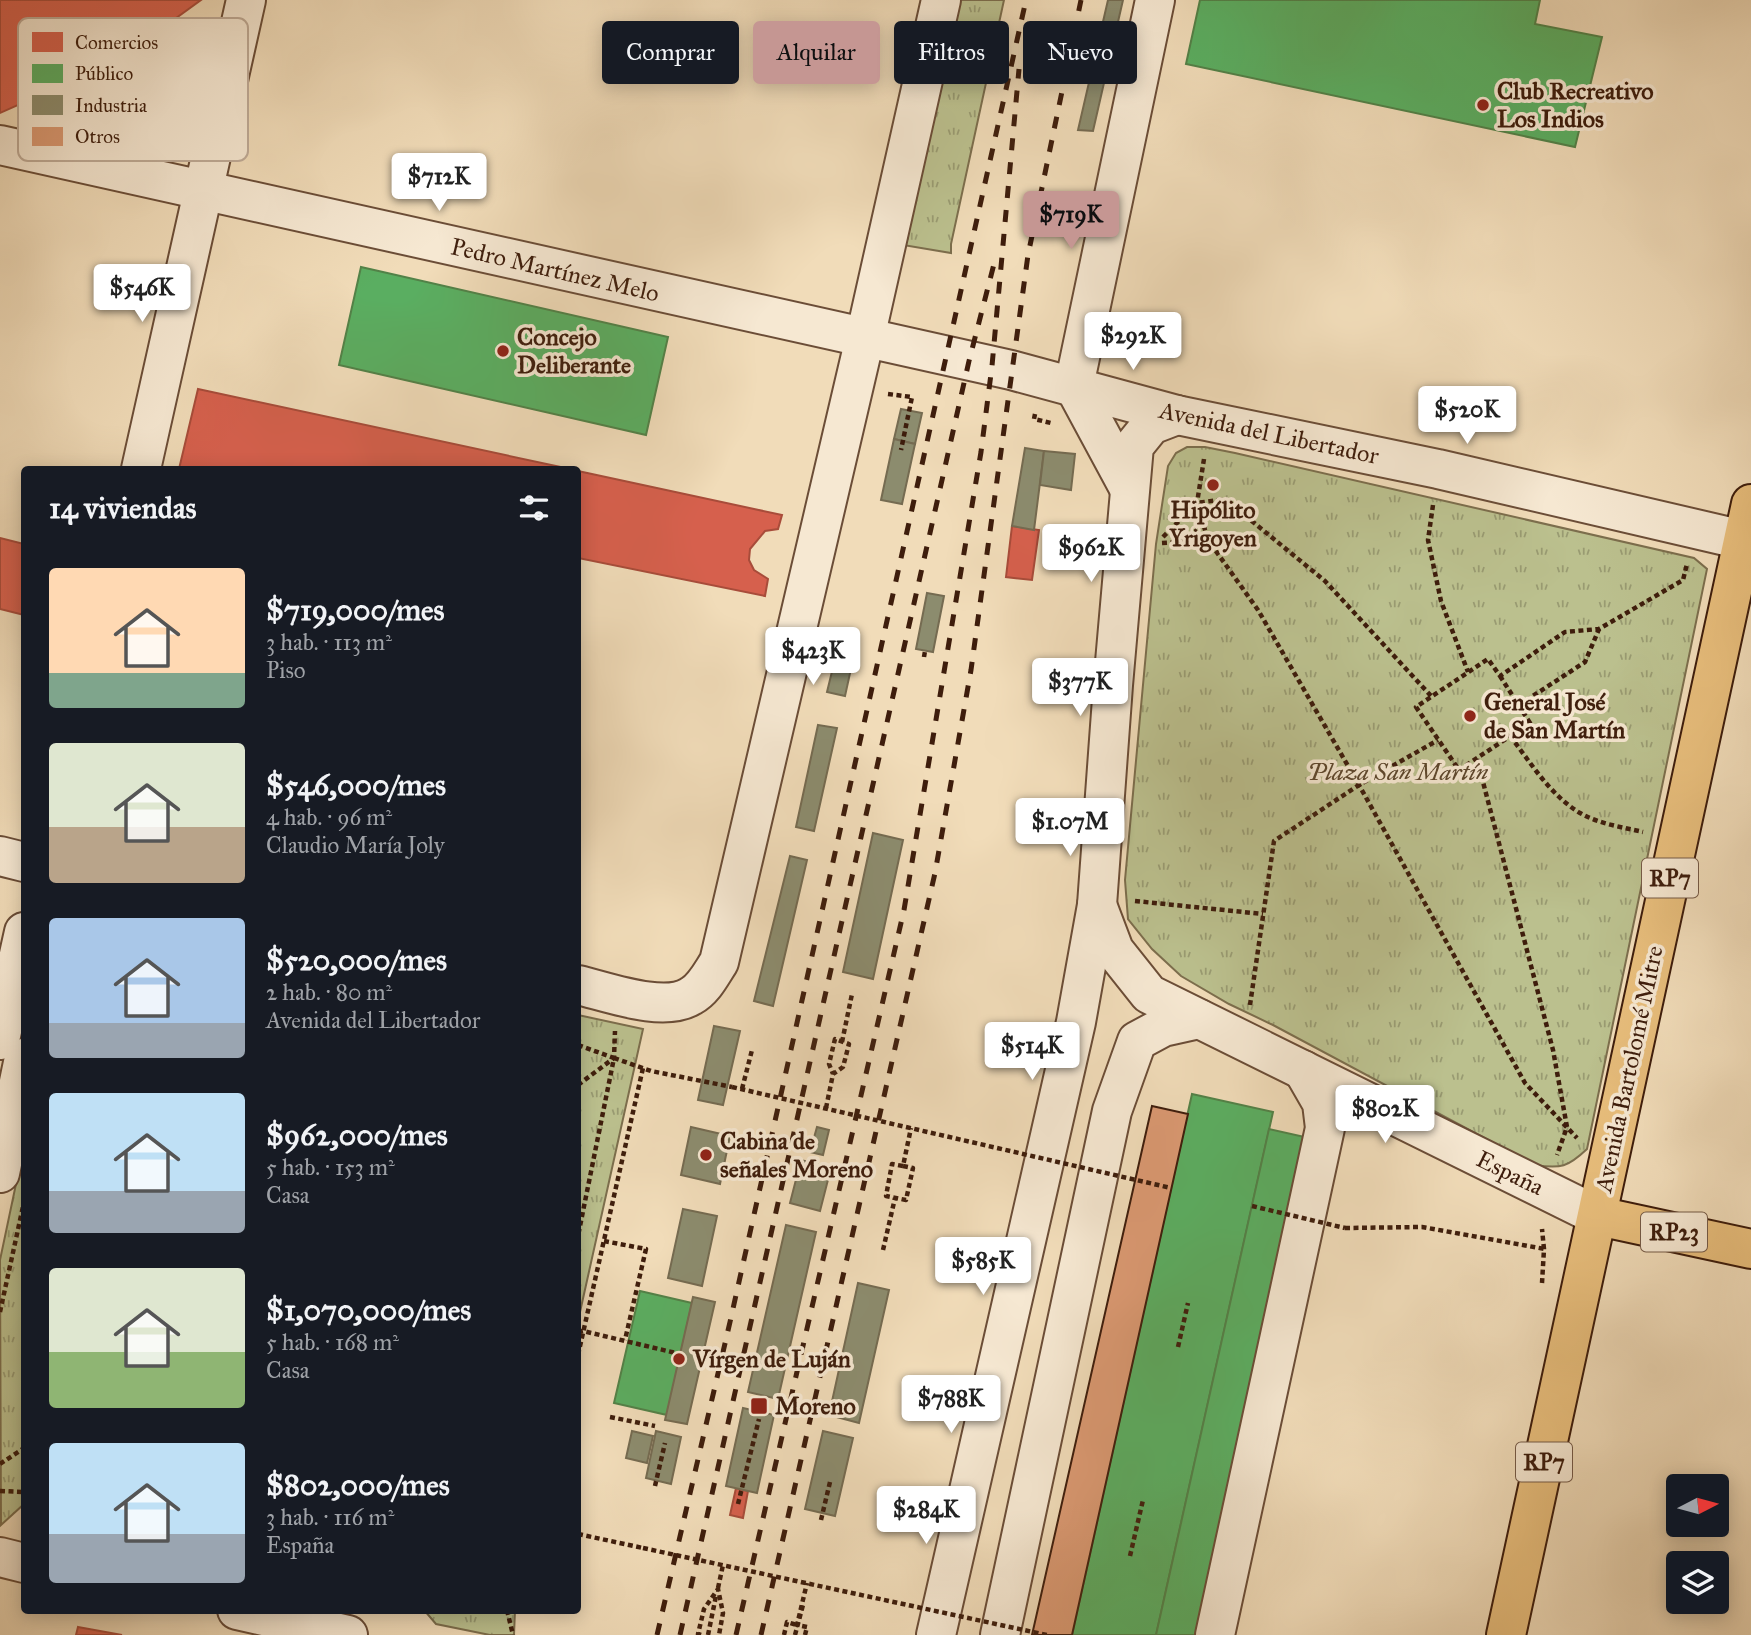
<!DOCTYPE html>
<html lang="es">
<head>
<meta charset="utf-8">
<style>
	body { margin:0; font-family:"IM FELL Great Primer",serif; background:#242831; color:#f1f3f6; height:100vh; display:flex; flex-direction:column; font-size:26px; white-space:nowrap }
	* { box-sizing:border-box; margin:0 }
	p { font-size:23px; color:#9ea1a6 }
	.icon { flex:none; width:38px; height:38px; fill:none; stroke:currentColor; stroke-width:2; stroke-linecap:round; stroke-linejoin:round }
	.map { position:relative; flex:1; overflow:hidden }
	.panel { position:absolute; left:21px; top:466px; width:560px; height:1148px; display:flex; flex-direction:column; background:#171b24; border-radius:7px; box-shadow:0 4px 18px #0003 }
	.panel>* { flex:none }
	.hud { position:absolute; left:602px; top:21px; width:665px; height:63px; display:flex; gap:14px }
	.needle { width:46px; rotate:84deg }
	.controls { position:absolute; left:1666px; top:1474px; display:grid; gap:14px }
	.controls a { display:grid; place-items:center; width:63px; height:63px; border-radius:7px; background:#171b24; box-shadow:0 4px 18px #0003; font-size:35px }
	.price { position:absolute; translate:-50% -60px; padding:0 16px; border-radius:7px; background:#fff; color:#222; font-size:23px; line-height:46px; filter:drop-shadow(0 2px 4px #0008) }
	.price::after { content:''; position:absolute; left:50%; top:42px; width:21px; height:16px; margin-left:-10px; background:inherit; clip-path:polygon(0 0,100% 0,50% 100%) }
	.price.selected { background:#c59692; color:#111 }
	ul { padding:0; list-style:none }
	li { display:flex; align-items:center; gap:21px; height:175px; padding:0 28px }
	li span { display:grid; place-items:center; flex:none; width:196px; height:140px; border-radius:7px; color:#555 }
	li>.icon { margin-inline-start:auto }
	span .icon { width:84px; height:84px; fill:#fffc; stroke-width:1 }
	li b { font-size:30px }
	h2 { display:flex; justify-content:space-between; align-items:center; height:84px; padding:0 28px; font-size:30px }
	.pill { padding:0 24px; border-radius:7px; background:#171b24; box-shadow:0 4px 18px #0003; font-size:24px; line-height:63px }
	.pill.selected { background:#c59692; color:#111 }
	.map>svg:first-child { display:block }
</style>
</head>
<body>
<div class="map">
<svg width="1751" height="1635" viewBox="0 0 1751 1635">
	<defs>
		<pattern id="grass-tufts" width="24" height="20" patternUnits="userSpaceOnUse" patternTransform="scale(1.75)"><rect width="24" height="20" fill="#bbc08e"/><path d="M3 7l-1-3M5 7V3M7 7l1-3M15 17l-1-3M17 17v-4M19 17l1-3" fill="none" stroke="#999b72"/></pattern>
	</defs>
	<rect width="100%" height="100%" fill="#f1dcb9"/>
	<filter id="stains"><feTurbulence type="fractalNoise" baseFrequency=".00286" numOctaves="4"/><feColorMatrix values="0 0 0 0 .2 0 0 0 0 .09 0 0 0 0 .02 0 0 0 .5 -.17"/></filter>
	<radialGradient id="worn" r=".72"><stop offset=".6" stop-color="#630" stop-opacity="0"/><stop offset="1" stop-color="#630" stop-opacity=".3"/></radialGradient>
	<g fill="url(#grass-tufts)" stroke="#7c6e4d" stroke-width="2">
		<path d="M958,0H1004L951,244V253L903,245Z"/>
		<path d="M1187,447H1205L1235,453L1694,558L1707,569L1587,1149C1568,1167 1561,1169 1535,1165L1273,1025L1229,1004L1181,976L1152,949L1128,919L1125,880L1156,544L1168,466L1176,453Z"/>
		<path d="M578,1015L643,1029L578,1321Z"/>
		<path d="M24,1146V1506L23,1505L1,1525L0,1260Z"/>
		<path d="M424,1610H515L514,1635H490L436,1624Z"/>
	</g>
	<g fill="#d6604d" stroke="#a84c3a" stroke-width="2">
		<path d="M0,0H201L168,24L190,55L182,99L107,139L64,132L38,96L0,113Z"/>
		<path d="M198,389L570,469H179Z"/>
		<path d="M578,471L782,515L778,529L765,531L750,549L749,560L754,570L768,579L765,596L578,558Z"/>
		<path d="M1012,526L1039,530L1032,580L1006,577Z"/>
		<path d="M0,538L24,544V615L0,609Z"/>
		<path d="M736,1488L748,1491L743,1518L730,1515Z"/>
		<path d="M78,1627L122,1635H76Z"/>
	</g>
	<g fill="#5aae61" stroke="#528248" stroke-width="2">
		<path d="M1200,0H1540L1535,24L1602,37L1575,147L1186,64Z"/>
		<path d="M361,267L668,337L646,435L339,365Z"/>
		<path d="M1192,1094L1273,1112L1156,1635H1072Z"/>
		<path d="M1269,1129L1309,1138L1198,1635H1156Z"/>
		<path d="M640,1291L692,1303L667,1415L614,1403Z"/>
	</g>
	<g fill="#8c8c6e" stroke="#756b51" stroke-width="2">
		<path d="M1108,0H1123L1093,131L1078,130Z"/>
		<path d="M901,409L922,413L915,444L894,439Z"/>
		<path d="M894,439L915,444L902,504L881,500Z"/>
		<path d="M1025,448L1044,451L1034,530L1012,526Z"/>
		<path d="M1044,451L1075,454L1071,490L1040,485Z"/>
		<path d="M927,593L944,596L933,652L916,649Z"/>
		<path d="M837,651L854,655L845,696L827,692Z"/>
		<path d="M818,725L837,728L814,831L796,827Z"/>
		<path d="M873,833L903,840L873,979L843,972Z"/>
		<path d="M790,856L807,860L773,1006L754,1001Z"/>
		<path d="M714,1026L740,1031L723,1105L698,1100Z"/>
		<path d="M691,1127L730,1136L720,1184L681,1175Z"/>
		<path d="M817,1127L829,1130L823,1155L810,1152Z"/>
		<path d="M801,1160L831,1168L820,1211L790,1203Z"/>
		<path d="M683,1209L717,1216L702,1286L668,1278Z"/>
		<path d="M786,1225L816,1232L778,1399L748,1392Z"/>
		<path d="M858,1283L889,1290L859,1423L829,1415Z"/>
		<path d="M693,1297L715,1302L687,1424L665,1420Z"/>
		<path d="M743,1408L774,1415L757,1493L726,1486Z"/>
		<path d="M632,1431L653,1436L647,1463L626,1458Z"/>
		<path d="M656,1431L681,1437L671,1484L646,1478Z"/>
		<path d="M823,1431L853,1438L835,1516L805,1509Z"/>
	</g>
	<path fill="#db9972" stroke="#3e1d0c" stroke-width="2" d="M1152,1106L1188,1114L1072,1635H1032Z"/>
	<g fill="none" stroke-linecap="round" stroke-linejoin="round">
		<g stroke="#6b4d37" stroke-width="42">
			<g id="minor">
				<path d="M0,145L1011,370L1177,415L1438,469L1743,540"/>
				<path d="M1074,386L1155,0"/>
				<path d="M1074,386L1129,488"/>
				<path d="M141,469L246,0"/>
				<path d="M0,856L24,862"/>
				<path d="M1097,905L1114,950L1149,994L1598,1216"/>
				<path d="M578,985C608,992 664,1013 691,996C704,989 711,974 719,962L865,338L941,0"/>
				<path d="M0,1040L24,932"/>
				<path d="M0,1173L24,1058"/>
				<path d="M0,1557L24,1563"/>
				<path d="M237,1610L348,1635"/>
				<path d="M936,1635L1076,1022L1097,905L1113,685L1134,446L1151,425L1177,415"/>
				<path d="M1000,1635L1112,1111L1137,1041L1163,1027L1199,1019"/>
				<path d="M1215,1635L1325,1128L1322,1103L1303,1070"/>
			</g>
		</g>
		<g stroke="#3e1d0c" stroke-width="42">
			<g id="major">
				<path d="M1598,1216L1751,1249"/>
				<path d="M1506,1635L1751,504"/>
			</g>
		</g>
		<g stroke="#3e1d0c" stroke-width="4.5" stroke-dasharray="5 3.5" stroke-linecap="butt">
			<path d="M888,394L912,397L901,450"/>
			<path d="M1035,414L1034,419L1051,423"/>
			<path d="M1204,459L1197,503L1208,540"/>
			<path d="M1433,505L1428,540L1441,601L1468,672"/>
			<path d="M1163,537L1197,503L1225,499L1325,581L1432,697"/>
			<path d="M1162,543L1208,540L1258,610L1359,785L1525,1083L1577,1138"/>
			<path d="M924,657L925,651"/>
			<path d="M1500,676L1530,723L1459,770L1416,707L1488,659L1500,676L1565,632L1599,629L1683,580L1687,564"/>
			<path d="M1519,705L1585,662L1599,629"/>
			<path d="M1510,736C1531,763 1550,795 1580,813C1599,824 1622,827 1643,832"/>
			<path d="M1477,759L1553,1050L1567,1127L1557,1155"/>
			<path d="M1135,901L1263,914"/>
			<path d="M1250,1005L1274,841L1359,785L1438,740"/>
			<path d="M842,1042L852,994"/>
			<path d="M578,1045L614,1058L578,1236"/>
			<path d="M614,1058L651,1071L732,1087"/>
			<path d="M578,1085L614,1058L615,1031"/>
			<path d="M742,1089L752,1050"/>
			<path d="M826,1108L833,1074L843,1067L849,1044L835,1039L829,1064L833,1074"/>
			<path d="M903,1166L913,1168L906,1200L886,1196L892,1164L903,1166L911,1128"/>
			<path d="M1345,1228L1422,1227L1545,1249"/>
			<path d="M604,1241L646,1249L625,1340"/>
			<path d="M883,1250L895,1198"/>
			<path d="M1542,1283L1544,1249L1542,1229"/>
			<path d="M0,1312L24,1202"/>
			<path d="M578,1332L583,1331L680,1354"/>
			<path d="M1178,1347L1188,1303"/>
			<path d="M578,1355L643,1068"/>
			<path d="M610,1417L655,1426"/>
			<path d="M0,1464L24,1448"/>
			<path d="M655,1486L665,1443"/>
			<path d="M0,1491L24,1492"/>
			<path d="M738,1504L759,1419"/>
			<path d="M821,1520L830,1482"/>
			<path d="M578,1534L643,1548"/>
			<path d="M1130,1556L1143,1500"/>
			<path d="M718,1588L723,1565"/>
			<path d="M507,1610L513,1635"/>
			<path d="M701,1635L698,1634L704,1609L718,1589L723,1613L719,1635"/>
			<path d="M708,1635L716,1596"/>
			<path d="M784,1635L787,1622L797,1625"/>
			<path d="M795,1635L803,1605"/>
			<path d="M805,1635L807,1627"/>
		</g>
		<use href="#minor" stroke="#f6e8d2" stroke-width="38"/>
		<use href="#major" stroke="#e8be7c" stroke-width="38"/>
		<g stroke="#3e1d0c" stroke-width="5" stroke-dasharray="12 12" stroke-linecap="butt">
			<path d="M657,1635L730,1322L1026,0"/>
			<path d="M680,1635L969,361L994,264"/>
			<path d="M736,1635L904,910L981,452L992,366L1019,69"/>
			<path d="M761,1635L935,873L971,670L1028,255L1081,0"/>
		</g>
		<g stroke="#3e1d0c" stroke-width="4.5" stroke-dasharray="5 3.5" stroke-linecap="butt">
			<path d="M732,1087L1171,1188"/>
			<path d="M1252,1206L1345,1228"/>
			<path d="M643,1548L1047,1635"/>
			<path d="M807,1627L797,1625L807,1583"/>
		</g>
	</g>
	<g fill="#8f2418" stroke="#f6e8d2" stroke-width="2.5">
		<circle cx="1483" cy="105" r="7"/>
		<circle cx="503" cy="351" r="7"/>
		<circle cx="1213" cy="485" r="7"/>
		<circle cx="1470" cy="716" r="7"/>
		<circle cx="706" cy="1155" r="7"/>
		<circle cx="679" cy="1359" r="7"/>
		<rect x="750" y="1397" width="18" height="18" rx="3.5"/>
	</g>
	<g text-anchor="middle" stroke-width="7" stroke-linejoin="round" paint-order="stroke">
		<g fill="#f6e8d2" stroke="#755a47" stroke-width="2">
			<rect x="1642" y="858.5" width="56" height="39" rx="5"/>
			<rect x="1641" y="1212.5" width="66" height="39" rx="5"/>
			<rect x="1516" y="1442.5" width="56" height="39" rx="5"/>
		</g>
		<g font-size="23" font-weight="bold" fill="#3e1d0c">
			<text x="1670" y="886">RP7</text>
			<text x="1674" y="1240">RP23</text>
			<text x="1544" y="1470">RP7</text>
		</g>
		<g font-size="24" font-weight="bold" fill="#3e1d0c" stroke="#f6e8d2" text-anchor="start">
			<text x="1497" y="99">Club Recreativo<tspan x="1497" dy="28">Los Indios</tspan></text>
			<text x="517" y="345">Concejo<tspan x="517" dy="28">Deliberante</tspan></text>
			<text x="1213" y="518" text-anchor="middle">Hipólito<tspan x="1213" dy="28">Yrigoyen</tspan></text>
			<text x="1484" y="710">General José<tspan x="1484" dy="28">de San Martín</tspan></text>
			<text x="720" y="1149">Cabina de<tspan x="720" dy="28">señales Moreno</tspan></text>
			<text x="693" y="1367">Vírgen de Luján</text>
			<text x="775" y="1414">Moreno</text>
		</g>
		<g font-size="24" fill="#3e1d0c" stroke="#f6e8d2">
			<text transform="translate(555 270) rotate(13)" y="8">Pedro Martínez Melo</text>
			<text transform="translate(1269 433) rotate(12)" y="8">Avenida del Libertador</text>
			<text transform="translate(1629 1069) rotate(-78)" y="8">Avenida Bartolomé Mitre</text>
			<text transform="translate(1510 1173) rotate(26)" y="8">España</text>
		</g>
		<g font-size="24" font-style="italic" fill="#5d462c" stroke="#f6e8d2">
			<text x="1398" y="780">Plaza San Martín</text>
		</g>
	</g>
	<rect x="18" y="18" width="230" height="143" rx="10" fill="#f6e8d2" stroke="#bfab97" stroke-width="2"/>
	<rect x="32" y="32" width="31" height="20" fill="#d6604d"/>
	<rect x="32" y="64" width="31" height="19" fill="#5aae61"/>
	<rect x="32" y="95" width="31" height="20" fill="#8c8c6e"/>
	<rect x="32" y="127" width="31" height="19" fill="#db9972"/>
	<g font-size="19" fill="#3e1d0c">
		<text x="75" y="49">Comercios</text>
		<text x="75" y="80">Público</text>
		<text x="75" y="112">Industria</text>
		<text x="75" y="143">Otros</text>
	</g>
	<rect width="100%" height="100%" filter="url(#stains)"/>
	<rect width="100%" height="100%" fill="url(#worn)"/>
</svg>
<div class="controls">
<a><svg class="needle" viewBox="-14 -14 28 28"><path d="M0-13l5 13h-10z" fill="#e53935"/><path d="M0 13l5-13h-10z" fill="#9ea1a6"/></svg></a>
<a><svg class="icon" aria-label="layers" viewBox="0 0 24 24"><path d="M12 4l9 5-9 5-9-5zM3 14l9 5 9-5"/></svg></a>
</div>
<b class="price" style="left:439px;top:213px">$712K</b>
<b class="price selected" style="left:1071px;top:251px">$719K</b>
<b class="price" style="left:142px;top:324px">$546K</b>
<b class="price" style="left:1133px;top:372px">$292K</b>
<b class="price" style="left:1467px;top:446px">$520K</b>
<b class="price" style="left:1091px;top:584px">$962K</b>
<b class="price" style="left:813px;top:687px">$423K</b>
<b class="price" style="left:1080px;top:718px">$377K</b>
<b class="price" style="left:1070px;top:858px">$1.07M</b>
<b class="price" style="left:1032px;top:1082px">$514K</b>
<b class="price" style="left:1385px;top:1145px">$802K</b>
<b class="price" style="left:983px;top:1297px">$585K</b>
<b class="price" style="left:951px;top:1435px">$788K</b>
<b class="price" style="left:926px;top:1546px">$284K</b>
<div class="hud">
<a class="pill">Comprar</a>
<a class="pill selected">Alquilar</a>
<a class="pill">Filtros</a>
<a class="pill">Nuevo</a>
</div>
<section class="panel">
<h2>14 viviendas<svg class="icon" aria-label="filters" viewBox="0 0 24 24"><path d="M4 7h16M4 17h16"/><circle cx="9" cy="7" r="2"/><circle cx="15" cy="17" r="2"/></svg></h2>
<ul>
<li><span style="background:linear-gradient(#ffd9b3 75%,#7fa58c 0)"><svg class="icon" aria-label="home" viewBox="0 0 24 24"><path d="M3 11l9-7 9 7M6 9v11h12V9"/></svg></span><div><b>$719,000/mes</b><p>3 hab. · 113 m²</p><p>Piso</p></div></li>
<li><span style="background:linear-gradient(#dfe7d0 60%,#b9a48a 0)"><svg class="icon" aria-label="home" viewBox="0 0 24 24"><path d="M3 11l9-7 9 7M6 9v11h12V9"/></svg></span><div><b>$546,000/mes</b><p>4 hab. · 96 m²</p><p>Claudio María Joly</p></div></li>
<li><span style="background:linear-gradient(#a9c7e8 75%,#9aa5b1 0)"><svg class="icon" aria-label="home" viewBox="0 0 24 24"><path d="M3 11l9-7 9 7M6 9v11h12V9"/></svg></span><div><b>$520,000/mes</b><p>2 hab. · 80 m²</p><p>Avenida del Libertador</p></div></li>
<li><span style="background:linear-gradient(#bfe0f5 70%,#9aa5b1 0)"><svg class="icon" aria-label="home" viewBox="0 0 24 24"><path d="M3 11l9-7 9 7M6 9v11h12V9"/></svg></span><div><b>$962,000/mes</b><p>5 hab. · 153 m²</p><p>Casa</p></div></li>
<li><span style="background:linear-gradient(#dfe7d0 60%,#8fb573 0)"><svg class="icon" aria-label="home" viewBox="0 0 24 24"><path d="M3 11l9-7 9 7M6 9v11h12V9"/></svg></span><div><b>$1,070,000/mes</b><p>5 hab. · 168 m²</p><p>Casa</p></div></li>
<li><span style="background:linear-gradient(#bfe0f5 65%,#9aa5b1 0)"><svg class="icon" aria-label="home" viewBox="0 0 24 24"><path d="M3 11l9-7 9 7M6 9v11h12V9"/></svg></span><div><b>$802,000/mes</b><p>3 hab. · 116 m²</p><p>España</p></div></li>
</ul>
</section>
</div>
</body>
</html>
